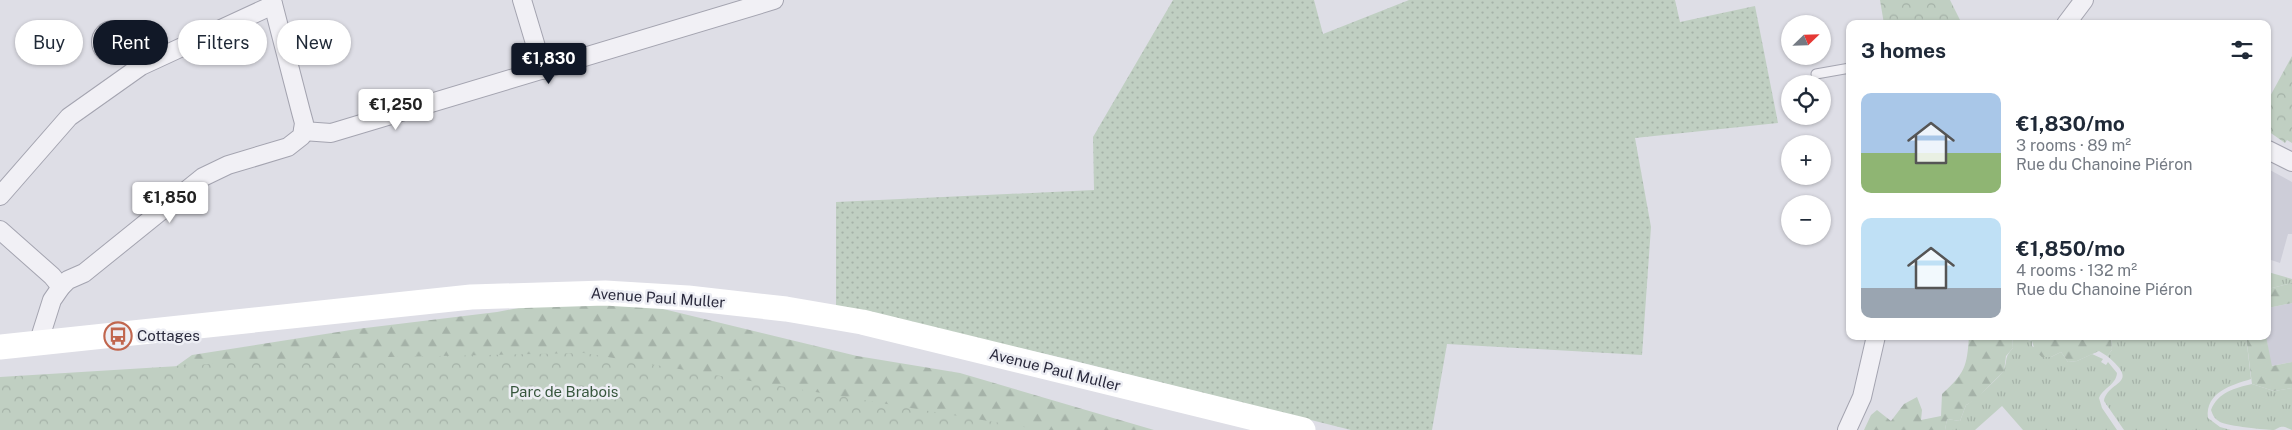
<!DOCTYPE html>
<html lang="en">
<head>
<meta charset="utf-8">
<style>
	body { margin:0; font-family:"Public Sans",sans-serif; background:#f6f6f7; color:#1f2937; height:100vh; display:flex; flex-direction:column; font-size:19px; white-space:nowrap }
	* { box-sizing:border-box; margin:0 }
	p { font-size:16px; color:#747a83 }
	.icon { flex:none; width:28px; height:28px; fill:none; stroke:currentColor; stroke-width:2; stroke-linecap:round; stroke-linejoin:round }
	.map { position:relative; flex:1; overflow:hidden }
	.drawer { position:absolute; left:1846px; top:20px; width:425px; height:320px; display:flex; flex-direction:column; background:#fff; border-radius:10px; box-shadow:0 1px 4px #0004 }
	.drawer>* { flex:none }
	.guide { position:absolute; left:15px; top:20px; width:475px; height:45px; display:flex; gap:10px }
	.needle { width:32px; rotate:67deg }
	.fabs { position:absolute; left:1781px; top:15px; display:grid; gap:10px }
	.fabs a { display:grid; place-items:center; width:50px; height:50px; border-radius:50%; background:#fff; box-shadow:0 1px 4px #0004; font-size:25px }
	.price { position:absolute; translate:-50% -42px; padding:0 11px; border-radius:5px; background:#fff; color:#222; font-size:16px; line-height:32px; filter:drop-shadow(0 1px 2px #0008) }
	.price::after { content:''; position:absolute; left:50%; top:30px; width:15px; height:11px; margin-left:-8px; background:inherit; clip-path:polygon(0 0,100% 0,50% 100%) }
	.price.current { background:#111827; color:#fff }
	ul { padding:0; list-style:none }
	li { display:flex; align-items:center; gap:15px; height:125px; padding:0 15px }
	li span { display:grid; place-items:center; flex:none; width:140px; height:100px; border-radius:10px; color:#555 }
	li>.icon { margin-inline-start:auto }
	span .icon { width:60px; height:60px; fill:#fffc; stroke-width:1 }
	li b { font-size:21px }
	h2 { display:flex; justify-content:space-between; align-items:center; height:60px; padding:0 15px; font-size:21px }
	.chip { padding:0 18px; border-radius:22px; background:#fff; box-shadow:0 1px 4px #0004; font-size:18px; line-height:45px }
	.chip.current { background:#111827; color:#fff }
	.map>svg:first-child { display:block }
</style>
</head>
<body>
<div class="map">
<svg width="2292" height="430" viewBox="0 0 2292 430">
	<defs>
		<pattern id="grass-tufts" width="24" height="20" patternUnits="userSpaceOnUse" patternTransform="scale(1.25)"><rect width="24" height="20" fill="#c0cfc2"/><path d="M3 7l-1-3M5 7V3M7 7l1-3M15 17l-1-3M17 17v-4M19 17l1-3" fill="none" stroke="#a5b2a8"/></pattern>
		<pattern id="forest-firs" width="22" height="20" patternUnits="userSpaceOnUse" patternTransform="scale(1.25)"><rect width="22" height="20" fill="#c0cfc2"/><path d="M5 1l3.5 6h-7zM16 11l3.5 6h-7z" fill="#a5b2a8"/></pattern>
		<pattern id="park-crowns" width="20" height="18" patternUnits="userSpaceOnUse" patternTransform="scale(1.25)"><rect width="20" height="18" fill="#c0cfc2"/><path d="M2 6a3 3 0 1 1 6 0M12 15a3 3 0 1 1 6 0" fill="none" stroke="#a5b2a8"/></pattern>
		<pattern id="garden-dots" width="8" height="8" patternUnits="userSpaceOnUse" patternTransform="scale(1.25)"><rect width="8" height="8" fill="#c0cfc2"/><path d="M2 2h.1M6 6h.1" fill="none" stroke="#a5b2a8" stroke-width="1.8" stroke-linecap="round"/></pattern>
	</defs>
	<rect width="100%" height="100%" fill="#dedee6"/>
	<g fill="#cdcdd8">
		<path d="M2268,169L2292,182V234H2288L2280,263L2268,259Z"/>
		<path d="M2292,303V362L2271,366L2266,336L2268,308Z"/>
	</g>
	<g fill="url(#grass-tufts)">
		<path d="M2268,272L2292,279V283L2268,289Z"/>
		<path d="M2012,336L2032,341V346L2051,357L2061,352L2068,362L2077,361L2092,354L2103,359L2101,362L2106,365L2108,362L2117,373C2116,385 2103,388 2099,398L2102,408L2117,430H2023L2002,406L1975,430H1945L1947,419L1960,421L1966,405C1973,402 2002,375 2004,370C2008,358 2004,358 2013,348Z"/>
		<path d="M2111,336H2246L2251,379C2232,385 2205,392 2208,418L2220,427L2231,430H2124L2104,401C2108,380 2142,385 2107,356L2112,350Z"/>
		<path d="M2252,384L2274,391L2292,388V430L2285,427C2280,426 2279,428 2274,430C2266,430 2228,426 2220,422C2215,419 2213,416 2211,410C2218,392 2235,388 2252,384Z"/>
	</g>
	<g fill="url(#forest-firs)">
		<path d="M2292,283V303L2268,308V289Z"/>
		<path d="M561,300L651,306L857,356L960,373L1154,430H449L154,382L192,355L357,329L497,312Z"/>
		<path d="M1969,336H2012L2013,348L2006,356L2004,371L1975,400L1966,405L1960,421L1947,419L1945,430H1864L1871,415L1877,410L1891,421L1904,404L1917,397L1922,410L1921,420L1941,416L1942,394C1965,373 1967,367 1969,336Z"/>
		<path d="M2017,336H2111L2112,350L2107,356L2099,351L2077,361L2068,362L2061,352L2051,357H2042L2035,351L2032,341Z"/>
		<path d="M2246,336H2266L2272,366L2292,362V388L2274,391L2252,384Z"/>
	</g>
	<g fill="url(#park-crowns)">
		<path d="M1880,0H1950L1962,24H1884Z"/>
		<path d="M2292,56V143L2287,140L2285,143L2268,131V100Z"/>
		<path d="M584,353L1042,430H0V377L293,359Z"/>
	</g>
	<path fill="url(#garden-dots)" d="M1173,0H1314L1323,34L1409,0H1675L1680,22L1755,6L1778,123L1635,138L1651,227L1642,355L1447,344L1432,430H1351L1063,358L836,306V202L1094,190L1093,137Z"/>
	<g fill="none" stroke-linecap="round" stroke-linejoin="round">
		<g stroke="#a4a4b0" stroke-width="11">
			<path id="service" d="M1816,74L1850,68"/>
		</g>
		<g stroke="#a4a4b0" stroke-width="20">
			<g id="minor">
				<path d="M522,0L543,70"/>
				<path d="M2066,24L2084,0"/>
				<circle cx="113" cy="42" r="12"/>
				<path d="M303,131L331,133L774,0"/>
				<path d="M2268,150L2292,162"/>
				<path d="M0,196L69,117L141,66L273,5"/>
				<path d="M0,230L52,276L61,287"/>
				<path d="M38,344L52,300L61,287L68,280L84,273L203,177L228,165L288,147L302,136L304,123L301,112L272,0"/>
				<path d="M1847,430L1862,397L1876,336"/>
			</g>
		</g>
		<use href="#service" stroke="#f1f0f5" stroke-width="9"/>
		<use href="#minor" stroke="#f1f0f5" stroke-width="18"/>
		<path stroke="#fff" stroke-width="25" d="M0,347L471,297L605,293L688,298L786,309L862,322L1303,430"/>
	</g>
	<defs>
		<g id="bus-ring" transform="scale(1.4375)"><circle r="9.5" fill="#edeef4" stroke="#c1664e" stroke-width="1.5"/><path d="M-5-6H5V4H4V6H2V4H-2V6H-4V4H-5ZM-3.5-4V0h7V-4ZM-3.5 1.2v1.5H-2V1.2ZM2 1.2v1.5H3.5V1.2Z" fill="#c1664e"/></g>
	</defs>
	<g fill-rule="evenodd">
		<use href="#bus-ring" x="118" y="336"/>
	</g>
	<g text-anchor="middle" stroke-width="5" stroke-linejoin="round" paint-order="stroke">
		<g font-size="15" fill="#29293c" stroke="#edeef4">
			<text transform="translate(658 298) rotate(4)" y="5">Avenue Paul Muller</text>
			<text transform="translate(1055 370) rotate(14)" y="5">Avenue Paul Muller</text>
		</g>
		<g font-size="15" fill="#29293c" stroke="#edeef4" text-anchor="start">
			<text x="137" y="341">Cottages</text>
		</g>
		<g font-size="15" fill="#37563d" stroke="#edeef4">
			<text x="564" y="397">Parc de Brabois</text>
		</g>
	</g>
</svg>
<div class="fabs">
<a><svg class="needle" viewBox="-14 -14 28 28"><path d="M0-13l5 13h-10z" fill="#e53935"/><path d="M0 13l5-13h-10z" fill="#747a83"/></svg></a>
<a><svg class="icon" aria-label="locate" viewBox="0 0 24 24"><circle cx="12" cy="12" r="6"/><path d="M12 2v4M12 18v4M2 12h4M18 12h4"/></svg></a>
<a>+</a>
<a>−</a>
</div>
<b class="price current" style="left:549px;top:85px">€1,830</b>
<b class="price" style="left:396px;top:131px">€1,250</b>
<b class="price" style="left:170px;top:224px">€1,850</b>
<div class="guide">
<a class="chip">Buy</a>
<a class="chip current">Rent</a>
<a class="chip">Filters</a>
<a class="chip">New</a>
</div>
<section class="drawer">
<h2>3 homes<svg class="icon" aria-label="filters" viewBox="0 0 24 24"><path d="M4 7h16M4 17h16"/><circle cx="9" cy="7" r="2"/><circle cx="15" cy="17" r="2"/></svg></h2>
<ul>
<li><span style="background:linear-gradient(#a9c7e8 60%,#8fb573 0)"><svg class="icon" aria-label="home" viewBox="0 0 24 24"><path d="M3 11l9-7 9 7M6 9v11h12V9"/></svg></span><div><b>€1,830/mo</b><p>3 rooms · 89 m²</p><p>Rue du Chanoine Piéron</p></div></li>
<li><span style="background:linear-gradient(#bfe0f5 70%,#9aa5b1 0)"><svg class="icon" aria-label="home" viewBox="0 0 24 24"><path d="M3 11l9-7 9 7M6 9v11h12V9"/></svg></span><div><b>€1,850/mo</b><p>4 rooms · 132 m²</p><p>Rue du Chanoine Piéron</p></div></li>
</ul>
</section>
</div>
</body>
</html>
